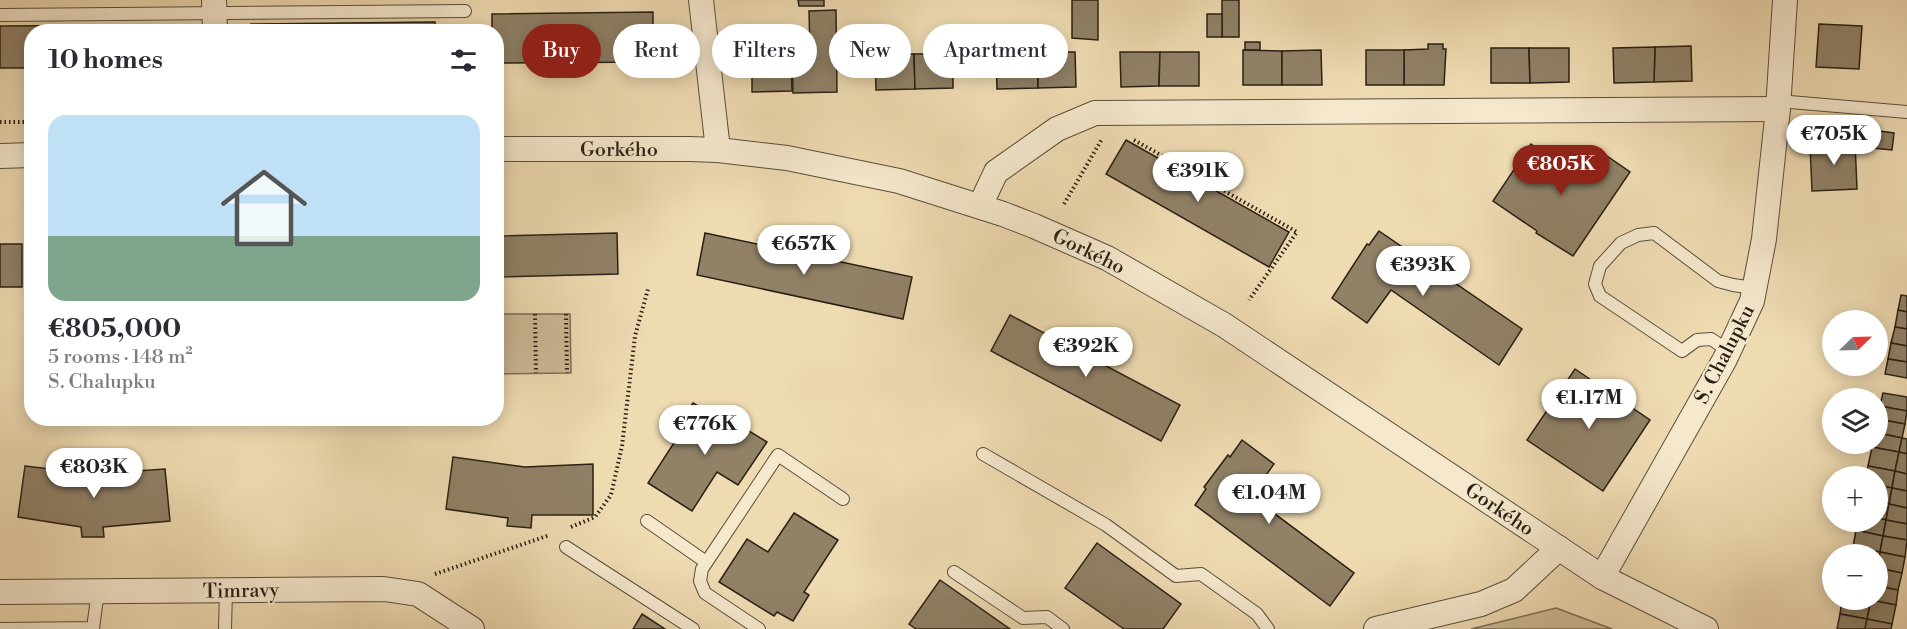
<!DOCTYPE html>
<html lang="en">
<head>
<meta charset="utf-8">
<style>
	body { margin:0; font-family:"Libre Bodoni",serif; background:#f2f2f3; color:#2b2b33; height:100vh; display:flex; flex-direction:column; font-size:22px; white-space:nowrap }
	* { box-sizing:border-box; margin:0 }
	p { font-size:20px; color:#7c7c81 }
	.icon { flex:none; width:33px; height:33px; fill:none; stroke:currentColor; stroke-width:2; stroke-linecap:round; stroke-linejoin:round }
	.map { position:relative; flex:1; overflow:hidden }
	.sheet { position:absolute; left:24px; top:24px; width:480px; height:402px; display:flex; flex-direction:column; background:#fff; border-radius:24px; box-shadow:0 3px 15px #0003 }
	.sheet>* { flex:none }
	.top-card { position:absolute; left:522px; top:24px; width:570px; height:54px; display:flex; gap:12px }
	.needle { width:39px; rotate:67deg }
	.fabs { position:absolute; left:1822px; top:310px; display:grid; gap:12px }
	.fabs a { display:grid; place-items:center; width:66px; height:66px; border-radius:50%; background:#fff; box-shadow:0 3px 15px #0003; font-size:30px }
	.price { position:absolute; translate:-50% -51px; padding:0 14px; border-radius:21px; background:#fff; color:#222; font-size:20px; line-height:39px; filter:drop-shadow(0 2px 3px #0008) }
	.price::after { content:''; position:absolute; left:50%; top:36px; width:18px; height:14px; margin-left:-9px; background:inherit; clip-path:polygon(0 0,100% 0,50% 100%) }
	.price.active { background:#8f2418; color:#fff }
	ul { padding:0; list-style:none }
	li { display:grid; align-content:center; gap:12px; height:318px; padding:0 24px }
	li+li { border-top:2px solid #e1e1e2 }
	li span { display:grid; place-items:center; height:186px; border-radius:18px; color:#555 }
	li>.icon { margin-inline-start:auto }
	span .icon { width:108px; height:108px; fill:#fffc; stroke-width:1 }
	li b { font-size:26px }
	h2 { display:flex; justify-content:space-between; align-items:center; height:72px; padding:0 24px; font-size:26px }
	.pill { padding:0 21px; border-radius:27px; background:#fff; box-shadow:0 3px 15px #0003; font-size:21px; line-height:54px }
	.pill.active { background:#8f2418; color:#fff }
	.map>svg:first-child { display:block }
</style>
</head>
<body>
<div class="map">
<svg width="1907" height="629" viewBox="0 0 1907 629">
	<rect width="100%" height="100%" fill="#efdbb2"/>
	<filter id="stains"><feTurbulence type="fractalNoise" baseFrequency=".00333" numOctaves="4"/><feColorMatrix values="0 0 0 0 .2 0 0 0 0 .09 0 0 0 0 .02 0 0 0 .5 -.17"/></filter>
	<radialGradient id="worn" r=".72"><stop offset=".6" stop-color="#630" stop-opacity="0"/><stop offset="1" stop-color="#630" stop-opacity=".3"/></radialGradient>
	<g fill="#cdbb97" stroke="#7b6e56" stroke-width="1.5">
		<path d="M497,314H570L571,373L497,374Z"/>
		<path d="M1556,608L1612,629H1471Z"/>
	</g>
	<g fill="#908167" stroke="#292015" stroke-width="1.5">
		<path d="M798,0H824V6H799Z"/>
		<path d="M1072,0H1098V40L1072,38Z"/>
		<rect x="1222" y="0" width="17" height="37"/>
		<path d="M836,10L837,92L793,93L792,53L810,52L809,11Z"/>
		<path d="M653,12V62L496,63V32H492V14Z"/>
		<rect x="1207" y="14" width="15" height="23"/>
		<path d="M435,22V32H251V24Z"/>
		<path d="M1819,24L1862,26L1859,69L1816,67Z"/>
		<path d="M156,25V32H32V68H0V26Z"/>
		<rect x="1245" y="42" width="15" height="8"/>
		<path d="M1428,44H1443V49H1446L1444,85H1404V50L1428,49Z"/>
		<path d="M999,45H1015V53L1038,52V88L997,89L996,53H999Z"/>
		<path d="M1691,46L1692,81L1654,82L1655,47Z"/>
		<path d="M1655,47L1654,82L1614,83L1613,48Z"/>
		<path d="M1491,48H1529L1530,83H1491Z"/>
		<path d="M1529,48H1569V82L1530,83Z"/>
		<path d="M1243,50L1282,51V85H1243Z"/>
		<path d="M1321,50L1322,85H1282V51Z"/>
		<rect x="1366" y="50" width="38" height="35"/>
		<path d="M1038,52H1075L1076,87L1038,88Z"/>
		<path d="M1120,52H1160L1159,86L1121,87Z"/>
		<path d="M1160,52H1199V86H1159Z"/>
		<path d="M914,54L915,89L876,90L875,55Z"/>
		<path d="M914,54H953V88L915,89Z"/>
		<path d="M752,56H791L792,91L752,92Z"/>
		<path d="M1864,129L1894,133L1892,150L1862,147Z"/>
		<path d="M1845,132V142L1828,143V133Z"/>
		<path d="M1126,140L1289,232L1269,267L1106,174Z"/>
		<path d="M1855,142L1857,189L1812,191L1810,144Z"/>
		<path d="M1531,144L1577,176L1591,153L1599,160L1604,154L1630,172L1573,256L1536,233L1537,231L1493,201Z"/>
		<path d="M1379,231L1522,329L1499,365L1391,290L1367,323L1332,298L1367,244L1369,245Z"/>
		<path d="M617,233L618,274L496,277V236Z"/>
		<path d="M705,233L912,277L903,319L697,275Z"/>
		<rect x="0" y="244" width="22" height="43"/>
		<path d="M1901,295L1907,296V312L1898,310Z"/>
		<path d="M1898,310L1907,312V329L1895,327Z"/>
		<path d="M1010,315L1180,405L1161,441L991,351Z"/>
		<path d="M1895,327L1907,329V346L1891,343Z"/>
		<path d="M1891,343L1907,346V362L1888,359Z"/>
		<path d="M1888,359L1907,362V378L1885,374Z"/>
		<path d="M1575,369L1650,420L1603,491L1527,440Z"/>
		<path d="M1883,393L1907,397V411L1880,406Z"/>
		<path d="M693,403L708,412L711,408L767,442L738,485L717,472L692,511L648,483L681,432L676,428Z"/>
		<path d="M1880,406L1907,411L1905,424L1878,419Z"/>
		<path d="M1878,419L1905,424L1902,438L1878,433Z"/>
		<path d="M1878,433L1902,438L1899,452L1872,447V444H1878Z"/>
		<path d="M1902,438L1907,439V454L1899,452Z"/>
		<path d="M1242,440L1274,464L1251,496L1354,573L1330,606L1195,505L1206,489L1204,487L1228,455L1230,457Z"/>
		<path d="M1872,447L1899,452L1895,471L1868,466Z"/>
		<path d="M1899,452L1907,454V474L1895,471Z"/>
		<path d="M453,457L525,467L593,464V515H532L531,528L507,526L508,518L446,509Z"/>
		<path d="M25,466L93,474L165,469L170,521L103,527L104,537H82L81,527L18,517Z"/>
		<path d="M1868,466L1895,471L1892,488L1878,485V477H1866Z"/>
		<path d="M1895,471L1907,474V491L1892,488Z"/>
		<path d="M1878,485L1892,488L1889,504L1878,502Z"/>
		<path d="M1892,488L1907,491V508L1889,504Z"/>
		<path d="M1878,502L1889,504L1886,520L1878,518Z"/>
		<path d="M1889,504L1907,508V524L1886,520Z"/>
		<path d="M794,513L838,540L804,592L809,595L793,621L777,612L774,616L719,582L747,539L768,552Z"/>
		<path d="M1878,518L1886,520L1883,536L1856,530L1858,522H1878Z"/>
		<path d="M1886,520L1907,524V540L1883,536Z"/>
		<path d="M1856,530L1883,536L1880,552L1853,547Z"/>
		<path d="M1883,536L1907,540L1905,557L1880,552Z"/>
		<path d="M1097,543L1181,604L1163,629H1124L1065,588Z"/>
		<path d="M1853,547L1880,552L1878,562V555H1851Z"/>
		<path d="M1880,552L1905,557L1902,573L1878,568Z"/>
		<path d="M1878,568L1902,573L1898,590L1878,586Z"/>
		<path d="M940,580L1010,629H916L909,624Z"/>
		<path d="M1878,586L1898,590L1896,605L1871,600H1878Z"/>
		<path d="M1842,600H1871L1867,619L1840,614Z"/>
		<path d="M1871,600L1896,605L1892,624L1867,619Z"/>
		<path d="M642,614L665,629H633Z"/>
		<path d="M1840,614L1867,619L1865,629H1837Z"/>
		<path d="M1867,619L1892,624L1891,629H1865Z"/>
	</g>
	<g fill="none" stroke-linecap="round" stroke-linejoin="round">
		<g stroke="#5a4f3c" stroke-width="14">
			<g id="service">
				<path d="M0,15L465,11"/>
				<path d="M1778,101L1907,112"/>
				<path d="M1729,351L1711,339L1697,340L1682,351L1600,296L1595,284L1600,266L1621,243L1638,235L1654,233L1718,281L1733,285L1754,288"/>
				<path d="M983,454L1106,525L1176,576L1201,574L1257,614L1268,629"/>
				<path d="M647,521L706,562"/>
				<path d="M566,547L693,629"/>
				<path d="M954,572L1023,618L1047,617L1063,629"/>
				<path d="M0,629L93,628L98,591"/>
				<path d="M225,629L226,590"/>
				<path d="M759,629L705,593L700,581L702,569L778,455L843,499"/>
			</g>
		</g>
		<g stroke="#5a4f3c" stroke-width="26">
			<g id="minor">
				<path d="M214,0L215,32"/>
				<path d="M701,0L718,150"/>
				<path d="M496,149H689L718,150L787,158L899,181L1003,214L1034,226L1107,258L1224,325L1602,577L1706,629"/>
				<path d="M0,156L32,155"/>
				<path d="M980,206L996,172L1057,129L1095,113L1778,109"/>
				<path d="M1602,577L1725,359L1752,301L1764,239L1778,109L1785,0"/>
				<path d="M0,592L384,589L418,594L472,629"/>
				<path d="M1376,629L1481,604L1514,590L1559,548"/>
			</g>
		</g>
		<g stroke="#292015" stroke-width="4" stroke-dasharray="1.5 3" stroke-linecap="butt">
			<path d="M0,122H32"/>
			<path d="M1134,140L1297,232L1249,300"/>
			<path d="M1064,204L1102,139"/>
			<path d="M535,314L536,373"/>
			<path d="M566,314L567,373"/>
			<path d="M571,527L595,517L611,495L622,446L635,336L648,289"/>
			<path d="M435,574L550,535"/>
		</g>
		<use href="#service" stroke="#f5e8cd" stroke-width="12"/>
		<use href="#minor" stroke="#f5e8cd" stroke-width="24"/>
	</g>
	<g text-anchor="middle" stroke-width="4.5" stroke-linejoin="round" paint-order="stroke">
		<g font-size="20" fill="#292015" stroke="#f5e8cd">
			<text x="619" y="156">Gorkého</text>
			<text transform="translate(1089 251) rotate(26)" y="7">Gorkého</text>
			<text transform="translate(1724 354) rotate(-63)" y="7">S. Chalupku</text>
			<text transform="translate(1500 509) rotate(34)" y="7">Gorkého</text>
			<text transform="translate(241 590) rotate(-1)" y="7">Timravy</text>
		</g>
	</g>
	<rect width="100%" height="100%" filter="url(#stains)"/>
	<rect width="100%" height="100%" fill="url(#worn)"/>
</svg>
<div class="fabs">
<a><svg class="needle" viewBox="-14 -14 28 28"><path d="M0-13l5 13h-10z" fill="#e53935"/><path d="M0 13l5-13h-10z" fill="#7c7c81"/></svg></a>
<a><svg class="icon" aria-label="layers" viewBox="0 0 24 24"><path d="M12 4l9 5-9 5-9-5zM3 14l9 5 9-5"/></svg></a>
<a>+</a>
<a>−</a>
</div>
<b class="price" style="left:1834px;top:166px">€705K</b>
<b class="price active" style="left:1561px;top:196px">€805K</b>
<b class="price" style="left:1198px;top:203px">€391K</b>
<b class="price" style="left:804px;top:276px">€657K</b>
<b class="price" style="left:1423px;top:297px">€393K</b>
<b class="price" style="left:1086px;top:378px">€392K</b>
<b class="price" style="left:1589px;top:430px">€1.17M</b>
<b class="price" style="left:705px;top:456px">€776K</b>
<b class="price" style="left:94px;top:499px">€803K</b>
<b class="price" style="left:1269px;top:525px">€1.04M</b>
<div class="top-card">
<a class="pill active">Buy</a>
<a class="pill">Rent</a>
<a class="pill">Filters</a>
<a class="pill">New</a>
<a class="pill">Apartment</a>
</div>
<section class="sheet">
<h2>10 homes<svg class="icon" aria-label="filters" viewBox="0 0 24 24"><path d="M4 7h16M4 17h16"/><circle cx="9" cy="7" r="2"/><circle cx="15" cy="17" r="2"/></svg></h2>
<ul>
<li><span style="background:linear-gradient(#bfe0f5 65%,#7fa58c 0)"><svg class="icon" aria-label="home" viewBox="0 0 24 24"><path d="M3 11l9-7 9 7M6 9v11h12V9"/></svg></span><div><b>€805,000</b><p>5 rooms · 148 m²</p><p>S. Chalupku</p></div></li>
</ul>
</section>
</div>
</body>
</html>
